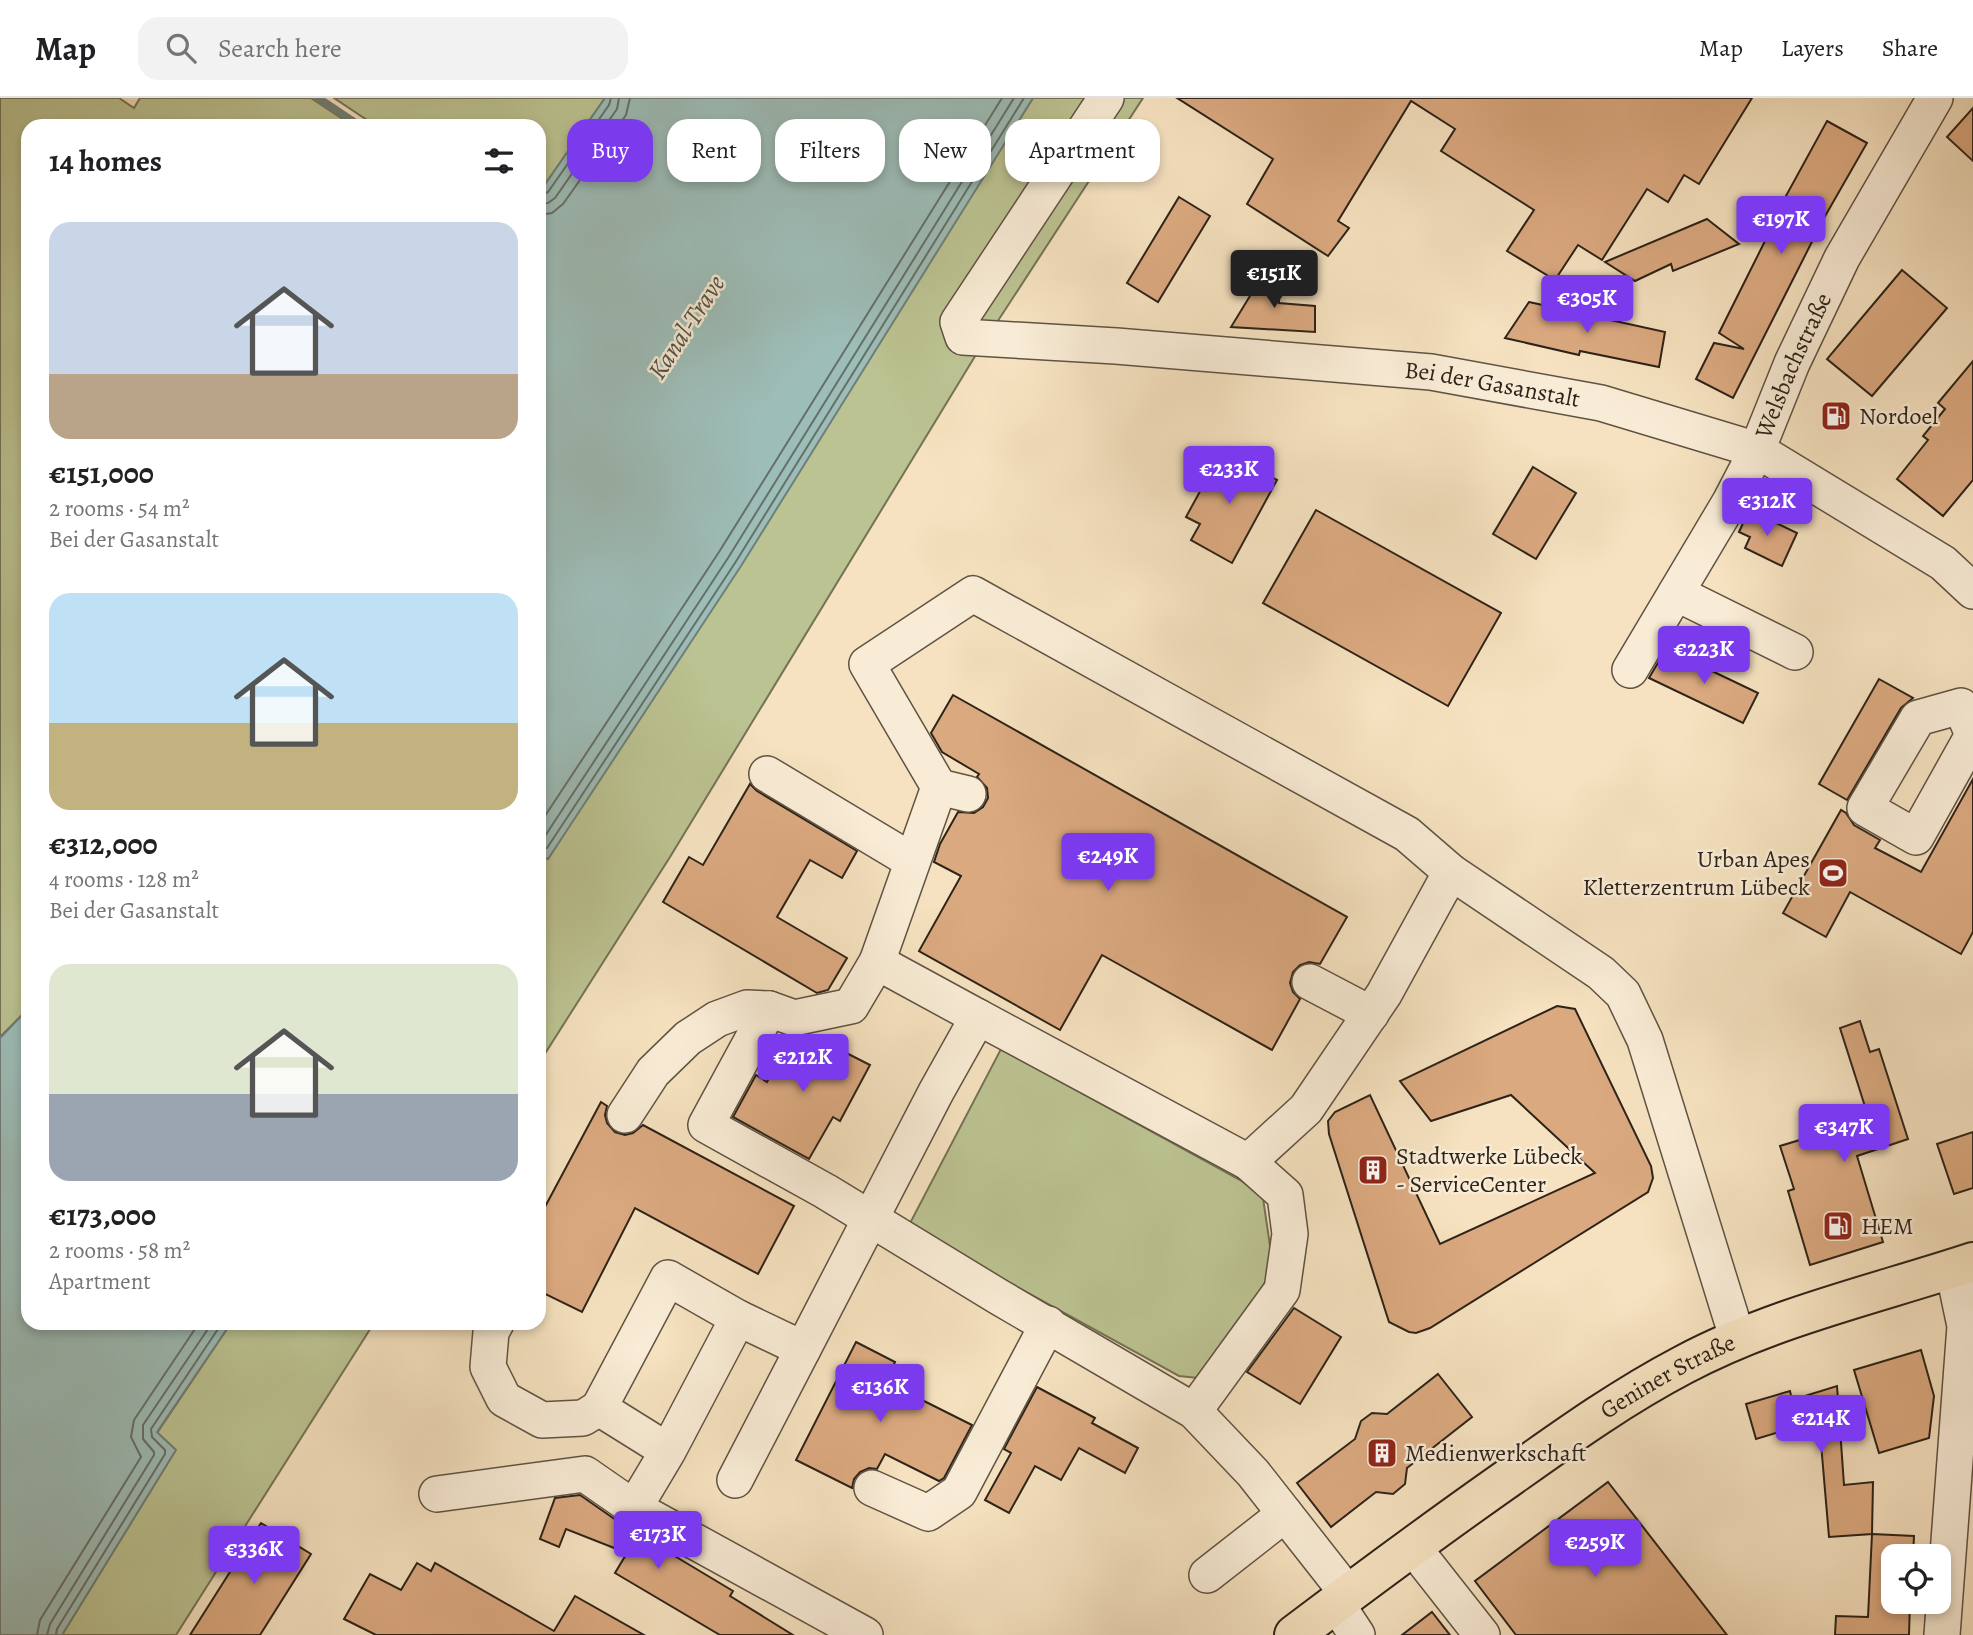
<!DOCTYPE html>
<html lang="en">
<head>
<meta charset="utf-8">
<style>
	body { margin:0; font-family:Alegreya,serif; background:#f2f2f2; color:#202124; height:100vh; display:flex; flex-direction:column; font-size:26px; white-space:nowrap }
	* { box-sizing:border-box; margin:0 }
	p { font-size:23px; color:#757577 }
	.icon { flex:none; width:38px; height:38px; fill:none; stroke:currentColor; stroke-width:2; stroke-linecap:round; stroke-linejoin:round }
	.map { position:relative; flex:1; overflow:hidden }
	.details { position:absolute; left:21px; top:21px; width:525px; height:1211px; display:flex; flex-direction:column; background:#fff; border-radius:21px; box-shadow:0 4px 10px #0003 }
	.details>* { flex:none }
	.guide { position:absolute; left:567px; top:21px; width:665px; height:63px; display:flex; gap:14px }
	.fabs { position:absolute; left:1881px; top:1446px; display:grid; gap:14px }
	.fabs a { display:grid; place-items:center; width:70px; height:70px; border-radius:14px; background:#fff; box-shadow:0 4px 10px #0003; font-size:35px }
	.price { position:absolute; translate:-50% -60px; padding:0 16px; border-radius:7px; background:#7c3aed; color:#fff; font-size:23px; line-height:46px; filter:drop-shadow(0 2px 4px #0008) }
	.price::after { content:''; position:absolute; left:50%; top:42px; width:21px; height:16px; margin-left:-10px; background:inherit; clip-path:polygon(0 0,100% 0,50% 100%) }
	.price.on { background:#222; color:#fff }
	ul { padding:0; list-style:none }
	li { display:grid; align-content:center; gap:14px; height:371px; padding:0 28px }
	li span { display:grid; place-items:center; height:217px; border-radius:21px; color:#555 }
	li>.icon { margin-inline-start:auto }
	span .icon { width:126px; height:126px; fill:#fffc; stroke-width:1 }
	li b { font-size:30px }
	h2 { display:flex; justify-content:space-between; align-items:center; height:84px; padding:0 28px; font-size:30px }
	.chip { padding:0 24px; border-radius:21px; background:#fff; box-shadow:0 4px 10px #0003; font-size:24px; line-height:63px }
	.chip.on { background:#7c3aed; color:#fff }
	header { display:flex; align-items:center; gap:42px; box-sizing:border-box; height:98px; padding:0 35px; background:#fff; border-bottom:2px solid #e0e0e0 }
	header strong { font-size:33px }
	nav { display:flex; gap:38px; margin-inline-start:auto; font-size:24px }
	.search { width:490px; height:63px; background:#f2f2f2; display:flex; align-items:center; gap:18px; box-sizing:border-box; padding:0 24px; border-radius:21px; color:#757577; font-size:26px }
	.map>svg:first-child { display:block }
</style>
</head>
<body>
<header>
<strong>Map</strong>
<div class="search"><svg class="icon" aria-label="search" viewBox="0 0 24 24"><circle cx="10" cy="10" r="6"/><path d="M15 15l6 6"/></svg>Search here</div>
<nav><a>Map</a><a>Layers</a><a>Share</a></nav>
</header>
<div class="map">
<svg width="1973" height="1537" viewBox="0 0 1973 1537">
	<rect width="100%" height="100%" fill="#f6e2c0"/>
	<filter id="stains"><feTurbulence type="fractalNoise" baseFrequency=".00286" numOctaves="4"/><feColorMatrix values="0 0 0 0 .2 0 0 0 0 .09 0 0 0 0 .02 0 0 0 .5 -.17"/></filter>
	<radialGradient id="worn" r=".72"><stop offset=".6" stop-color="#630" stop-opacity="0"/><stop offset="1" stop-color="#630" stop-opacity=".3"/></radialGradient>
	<g fill="#bcc392" stroke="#747356" stroke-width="2">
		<path d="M0,0H119L134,10L140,0H311L353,28H28V911L0,939Z"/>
		<path d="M334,0H605L539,95V28H376Z"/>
		<path d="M1033,0H1143L977,255L670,759L539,965V757L548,761Z"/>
		<path d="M1001,951L1242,1083L1263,1100L1273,1168L1240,1235L1198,1280L1179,1278L908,1129Z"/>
		<path d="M231,1225H374L176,1537H62L175,1353L157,1335Z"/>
	</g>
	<g fill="#9dbdb8" stroke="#707f78" stroke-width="2">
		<path d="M605,0H1033L741,468L548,761L539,757V95Z"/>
		<path d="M28,911V1225H231L157,1334L176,1352L62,1537H0V940Z"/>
	</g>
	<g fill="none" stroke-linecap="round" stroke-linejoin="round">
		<g stroke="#657068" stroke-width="2">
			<path d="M539,98L548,94L609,7L611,0"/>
			<path d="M539,106L548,105L555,100L617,11L619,0"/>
			<path d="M539,117L552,115L563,106L626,17L630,0"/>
			<path d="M539,727L719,454L1002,0"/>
			<path d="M539,742L543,741L728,460L1014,0"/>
			<path d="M539,751L547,750L735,465L1024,0"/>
			<path d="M37,1537L40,1522L141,1359L131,1339L134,1322L199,1225"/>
			<path d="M47,1537L50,1526L154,1357V1354L143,1341V1327L212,1225"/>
			<path d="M56,1537L57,1531L165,1356V1352L152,1339L151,1331L222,1225"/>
		</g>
		<path stroke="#707f78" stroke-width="8" d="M318,0L360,28"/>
	</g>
	<g fill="#dba980" stroke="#2d2319" stroke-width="2">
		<path d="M1177,0H1752L1699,86L1684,77L1668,104L1647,91L1602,162L1578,147L1555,182L1507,153L1534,112L1441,53L1455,31L1411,3L1338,123L1349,130L1328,158L1247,106L1273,61Z"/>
		<path d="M1973,10V63L1947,39Z"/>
		<path d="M1827,23L1867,45L1824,120L1733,300L1696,281L1714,245L1744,251L1719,235L1777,119L1775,118Z"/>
		<path d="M1179,99L1210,118L1158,204L1127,185Z"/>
		<path d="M1707,121L1739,146L1673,173L1671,166L1635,183L1605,164Z"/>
		<path d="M1902,172L1947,210L1872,298L1827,261Z"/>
		<path d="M1264,175L1280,177L1279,205L1315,208V234L1231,229Z"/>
		<path d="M1529,204L1665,234L1659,269L1580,253L1579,257L1505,240Z"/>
		<path d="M1973,263V382L1943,418L1897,381L1928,342L1923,338L1945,311L1938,305Z"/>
		<path d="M1222,353L1277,382L1232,465L1191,442L1200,426L1186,419Z"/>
		<path d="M1533,369L1576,395L1536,461L1493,436Z"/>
		<path d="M1316,412L1501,515L1448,608L1263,505Z"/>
		<path d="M1749,412L1797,435L1782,468L1745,450L1750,439L1739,434Z"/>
		<path d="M1666,551L1758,595L1743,625L1649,580Z"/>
		<path d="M1879,581L1913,600L1901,610L1847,702L1819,686Z"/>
		<path d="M953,597L1347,819L1320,866L1309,864L1300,867L1293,874L1290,885L1293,894L1300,901L1272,952L1102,857L1060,932L919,853L961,778L934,764L940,746L958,714L974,715L983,709L988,700L987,690L977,679L979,676L942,654L931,635Z"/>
		<path d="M1973,681V834L1961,856L1850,794L1826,839L1783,815L1841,712L1846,715L1854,727L1880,742L1875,750L1921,774Z"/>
		<path d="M750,686L757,693L857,753L842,780L810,762L777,819L847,860L828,892L817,895L663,804L689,759L703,767Z"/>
		<path d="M1557,908L1575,911L1651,1068L1653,1080L1648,1094L1430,1230L1416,1235L1409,1234L1389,1224L1329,1036L1328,1023L1335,1014L1370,997L1440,1146L1595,1075L1511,997L1431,1023L1400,983Z"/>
		<path d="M1860,923L1870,954L1879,951L1908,1041L1857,1058L1883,1144L1810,1167L1788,1093L1794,1091L1780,1048L1869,1021L1840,930Z"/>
		<path d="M811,937L870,967L840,1023L833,1019L809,1061L733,1019L756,977L767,984L789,939Z"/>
		<path d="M601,1004L607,1008L605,1017L607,1025L615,1034L625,1037L633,1035L643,1027L794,1108L758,1176L635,1110L582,1214L539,1193V1120Z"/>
		<path d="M1973,1034V1090L1954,1096L1937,1046Z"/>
		<path d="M1294,1210L1341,1239L1300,1306L1247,1274Z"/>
		<path d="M856,1244L895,1264L890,1275L919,1289L914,1298L972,1327L944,1380L939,1383L885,1356L877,1371L869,1370L860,1374L854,1381L852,1390L796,1362Z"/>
		<path d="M1921,1252L1934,1298L1929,1340L1879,1355L1854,1272Z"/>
		<path d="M1438,1276L1472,1319L1407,1370L1405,1386L1393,1396L1376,1394L1331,1429L1297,1385L1355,1341L1361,1323L1372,1315L1387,1316Z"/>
		<path d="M1837,1288L1844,1387L1873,1384L1872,1436L1829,1439L1819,1322L1756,1341L1746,1306L1790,1293L1792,1302Z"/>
		<path d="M1037,1289L1095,1320L1092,1325L1138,1350L1125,1375L1079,1350L1061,1382L1035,1368L1009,1415L985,1402L1011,1355L1004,1351Z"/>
		<path d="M1608,1384L1727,1537H1516L1475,1483Z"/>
		<path d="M580,1397L623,1427L733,1493L730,1498L793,1537H720L615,1475L627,1455L566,1431L559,1449L540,1441L555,1400Z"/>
		<path d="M261,1425L311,1456L260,1537H190Z"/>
		<path d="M1872,1436L1914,1438L1913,1458H1894V1503H1910L1909,1537H1835L1836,1518L1868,1519Z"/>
		<path d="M417,1465L431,1473L435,1465L554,1533L575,1498L644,1537H376L344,1521L370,1476L401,1492Z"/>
		<path d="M1432,1514L1450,1537H1402Z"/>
	</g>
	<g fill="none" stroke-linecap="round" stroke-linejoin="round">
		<g stroke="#5f5343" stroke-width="38">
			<g id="minor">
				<path id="s1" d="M1106,0L958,224L963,239L1116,248L1431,274L1601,305L1757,352L1943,465L1973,493"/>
				<path d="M1676,495L1795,554"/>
				<path id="s2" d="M1630,572L1730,404L1757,352L1792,265L1842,160L1935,0"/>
				<path d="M1961,608L1973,637L1916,739L1865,710L1918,620Z"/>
				<path d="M767,676L912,763"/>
				<path d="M968,696L939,689L867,566L973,496L1407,736L1451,774L1601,875L1623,896L1645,942L1738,1242"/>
				<path d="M877,864L939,689"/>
				<path d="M1310,884L1371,916"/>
				<path d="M978,919L877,864L851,908L794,920L769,911L706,1027L825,1093L999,1199L1194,1313L1253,1375L1348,1496"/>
				<path d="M625,1017L653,974L688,940L717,921L747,910L769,911"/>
				<path d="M496,1225L491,1234L488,1269L504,1301L542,1322L583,1320L599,1310"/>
				<path d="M803,1251L936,994L978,919L1248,1064"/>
				<path d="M1194,1313L1282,1192L1290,1136L1285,1097L1248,1064L1306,1011L1384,896L1451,774"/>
				<path d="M735,1382L803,1251L738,1220"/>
				<path d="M872,1390L928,1415L959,1394L1048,1226"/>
				<path d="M437,1396L585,1376L634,1410L865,1537"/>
				<path d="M634,1410L668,1353L738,1220L668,1180L599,1310L668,1353"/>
				<path d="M1412,1448L1482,1537"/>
				<path d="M1207,1477L1285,1416"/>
				<path d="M1336,1505L1357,1537"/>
				<path d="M1942,1537L1965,1228L1953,1171"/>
			</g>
		</g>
		<g stroke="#2d2319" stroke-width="42">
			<g id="major">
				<path id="s3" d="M1294,1537C1364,1484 1433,1433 1504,1383C1562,1342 1620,1300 1683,1267C1773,1219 1876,1196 1973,1164"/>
			</g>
		</g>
		<use href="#minor" stroke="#f9ecd6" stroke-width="35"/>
		<use href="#major" stroke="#f6e2c0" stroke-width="38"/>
	</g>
	<defs>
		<g id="fuel-square" transform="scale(1.575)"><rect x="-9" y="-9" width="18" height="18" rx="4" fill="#8f2418" stroke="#f9ecd6"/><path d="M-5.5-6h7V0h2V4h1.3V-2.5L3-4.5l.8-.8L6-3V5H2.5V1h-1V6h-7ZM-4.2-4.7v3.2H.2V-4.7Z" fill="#fff"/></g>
		<g id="stadium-square" transform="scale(1.575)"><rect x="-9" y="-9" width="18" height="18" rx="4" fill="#8f2418" stroke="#f9ecd6"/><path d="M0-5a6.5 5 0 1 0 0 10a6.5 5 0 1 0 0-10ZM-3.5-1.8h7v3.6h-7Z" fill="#fff"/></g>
		<g id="building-square" transform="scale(1.575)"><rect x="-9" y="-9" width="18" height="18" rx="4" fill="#8f2418" stroke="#f9ecd6"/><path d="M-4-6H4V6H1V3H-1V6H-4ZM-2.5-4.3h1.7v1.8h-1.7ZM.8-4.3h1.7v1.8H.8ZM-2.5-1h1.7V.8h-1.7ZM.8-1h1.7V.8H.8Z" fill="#fff"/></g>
	</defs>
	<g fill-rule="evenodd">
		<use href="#fuel-square" x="1836" y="318"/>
		<use href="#stadium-square" x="1833" y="775"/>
		<use href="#building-square" x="1373" y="1072"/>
		<use href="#fuel-square" x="1838" y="1128"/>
		<use href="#building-square" x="1382" y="1355"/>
	</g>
	<g text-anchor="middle" stroke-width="5" stroke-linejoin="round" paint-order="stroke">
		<g font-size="24" fill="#2d2319" stroke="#f9ecd6">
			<text dy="8" stroke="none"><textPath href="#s2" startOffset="346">Welsbachstraße</textPath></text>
			<text dy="8" stroke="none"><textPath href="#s1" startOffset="816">Bei der Gasanstalt</textPath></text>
			<text dy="8" stroke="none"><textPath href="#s3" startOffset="455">Geniner Straße</textPath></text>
		</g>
		<g font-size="24" fill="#2d2319" stroke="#f9ecd6" text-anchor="start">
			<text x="1859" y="326">Nordoel</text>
			<text x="1810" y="769" text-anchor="end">Urban Apes<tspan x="1810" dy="28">Kletterzentrum Lübeck</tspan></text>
			<text x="1396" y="1066">Stadtwerke Lübeck<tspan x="1396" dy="28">- ServiceCenter</tspan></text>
			<text x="1861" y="1136">HEM</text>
			<text x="1405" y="1363">Medienwerkschaft</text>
		</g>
		<g font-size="26" font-style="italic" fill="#4f5149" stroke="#f9ecd6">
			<text transform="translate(686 229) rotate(-57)" y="9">Kanal-Trave</text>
		</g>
	</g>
	<rect width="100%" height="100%" filter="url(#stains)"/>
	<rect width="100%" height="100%" fill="url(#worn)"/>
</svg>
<div class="fabs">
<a><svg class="icon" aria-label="locate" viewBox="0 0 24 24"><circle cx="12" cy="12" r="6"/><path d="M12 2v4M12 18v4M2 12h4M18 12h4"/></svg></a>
</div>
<b class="price" style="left:1781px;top:158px">€197K</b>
<b class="price on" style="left:1274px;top:212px">€151K</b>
<b class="price" style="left:1587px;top:237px">€305K</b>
<b class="price" style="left:1229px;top:408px">€233K</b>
<b class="price" style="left:1767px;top:440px">€312K</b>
<b class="price" style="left:1704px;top:588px">€223K</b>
<b class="price" style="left:1108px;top:795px">€249K</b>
<b class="price" style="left:803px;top:996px">€212K</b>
<b class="price" style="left:1844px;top:1066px">€347K</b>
<b class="price" style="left:880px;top:1326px">€136K</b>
<b class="price" style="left:1821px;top:1357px">€214K</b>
<b class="price" style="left:658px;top:1473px">€173K</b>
<b class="price" style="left:1595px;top:1481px">€259K</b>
<b class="price" style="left:254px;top:1488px">€336K</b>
<div class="guide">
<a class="chip on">Buy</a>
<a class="chip">Rent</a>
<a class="chip">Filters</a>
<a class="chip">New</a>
<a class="chip">Apartment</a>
</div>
<section class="details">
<h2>14 homes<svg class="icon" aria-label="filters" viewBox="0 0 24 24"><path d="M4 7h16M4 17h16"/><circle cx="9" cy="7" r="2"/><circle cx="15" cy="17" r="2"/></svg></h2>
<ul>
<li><span style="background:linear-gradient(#c9d6e8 70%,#b9a48a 0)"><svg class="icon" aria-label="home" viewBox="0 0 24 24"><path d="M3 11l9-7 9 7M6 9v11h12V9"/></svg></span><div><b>€151,000</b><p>2 rooms · 54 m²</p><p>Bei der Gasanstalt</p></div></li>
<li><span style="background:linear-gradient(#bfe0f5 60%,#c2b280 0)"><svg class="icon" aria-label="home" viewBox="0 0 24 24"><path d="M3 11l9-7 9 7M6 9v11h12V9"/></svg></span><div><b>€312,000</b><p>4 rooms · 128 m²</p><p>Bei der Gasanstalt</p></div></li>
<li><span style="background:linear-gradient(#dfe7d0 60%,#9aa5b1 0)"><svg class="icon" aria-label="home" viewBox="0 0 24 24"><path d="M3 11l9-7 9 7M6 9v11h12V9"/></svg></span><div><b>€173,000</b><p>2 rooms · 58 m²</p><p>Apartment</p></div></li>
</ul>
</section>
</div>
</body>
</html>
